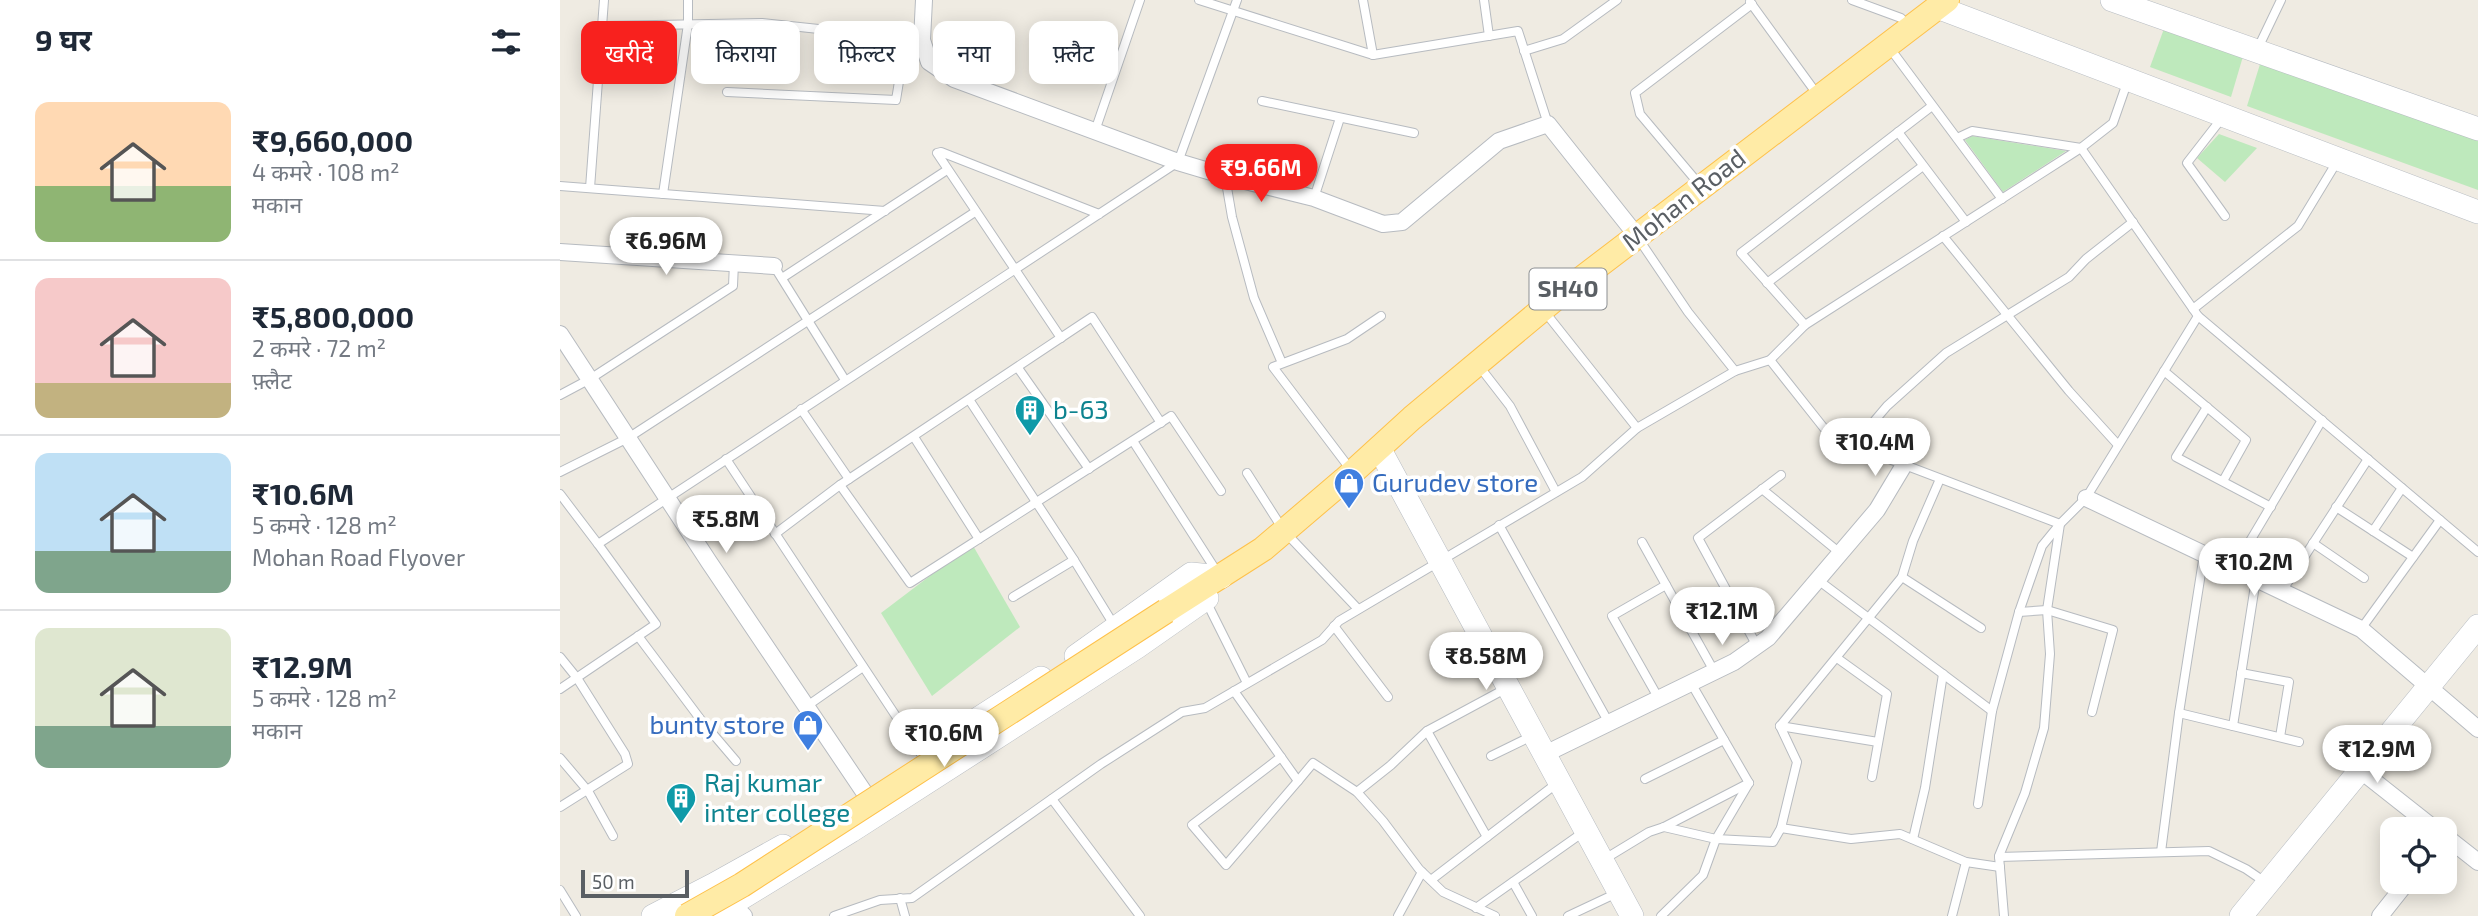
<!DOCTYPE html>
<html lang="hi">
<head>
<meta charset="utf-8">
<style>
	body { margin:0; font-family:"Exo 2","Noto Sans Devanagari",sans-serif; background:#f2f2f3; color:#1f2937; height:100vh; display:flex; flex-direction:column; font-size:26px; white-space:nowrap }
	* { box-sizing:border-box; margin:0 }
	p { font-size:23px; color:#747a83 }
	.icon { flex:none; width:38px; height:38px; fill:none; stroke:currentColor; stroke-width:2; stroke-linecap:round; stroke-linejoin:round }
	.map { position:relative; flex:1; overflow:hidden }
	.sheet { display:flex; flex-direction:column; background:#fff; width:560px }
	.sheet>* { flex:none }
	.banner { position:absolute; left:21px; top:21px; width:665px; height:63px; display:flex; gap:14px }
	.buttons { position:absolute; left:1820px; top:817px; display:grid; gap:14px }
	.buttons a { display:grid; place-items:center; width:77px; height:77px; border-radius:14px; background:#fff; box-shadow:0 4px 18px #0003; font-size:35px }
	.scale { position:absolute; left:21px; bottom:18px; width:108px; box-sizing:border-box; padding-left:7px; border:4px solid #5a5f64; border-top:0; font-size:19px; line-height:24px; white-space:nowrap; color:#5a5f64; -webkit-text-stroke:5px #fff; paint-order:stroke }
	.price { position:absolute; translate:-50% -60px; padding:0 16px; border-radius:24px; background:#fff; color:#222; font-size:23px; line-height:46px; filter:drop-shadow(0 2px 4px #0008) }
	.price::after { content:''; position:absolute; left:50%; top:42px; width:21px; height:16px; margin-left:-10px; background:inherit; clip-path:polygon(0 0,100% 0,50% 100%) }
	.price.current { background:#f8211e; color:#fff }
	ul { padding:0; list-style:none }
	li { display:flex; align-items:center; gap:21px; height:175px; padding:0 35px }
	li+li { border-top:2px solid #e0e1e3 }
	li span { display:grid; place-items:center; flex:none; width:196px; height:140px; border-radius:14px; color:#555 }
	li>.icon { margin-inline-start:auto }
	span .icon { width:84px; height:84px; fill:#fffc; stroke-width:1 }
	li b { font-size:30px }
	h2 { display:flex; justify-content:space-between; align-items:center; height:84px; padding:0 35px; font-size:30px }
	.tag { padding:0 24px; border-radius:14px; background:#fff; box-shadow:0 4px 18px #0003; font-size:24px; line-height:63px }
	.tag.current { background:#f8211e; color:#fff }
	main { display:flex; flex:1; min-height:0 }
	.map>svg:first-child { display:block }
</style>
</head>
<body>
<main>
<section class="sheet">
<h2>9 घर<svg class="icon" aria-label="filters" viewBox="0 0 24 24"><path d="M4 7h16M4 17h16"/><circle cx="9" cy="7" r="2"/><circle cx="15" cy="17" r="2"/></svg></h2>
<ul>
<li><span style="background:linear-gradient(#ffd9b3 60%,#8fb573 0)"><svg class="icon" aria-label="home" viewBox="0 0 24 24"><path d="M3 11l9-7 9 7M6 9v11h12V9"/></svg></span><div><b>₹9,660,000</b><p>4 कमरे · 108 m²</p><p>मकान</p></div></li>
<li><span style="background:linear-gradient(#f6c9c9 75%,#c2b280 0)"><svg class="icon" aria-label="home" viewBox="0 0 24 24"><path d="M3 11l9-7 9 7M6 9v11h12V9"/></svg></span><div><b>₹5,800,000</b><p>2 कमरे · 72 m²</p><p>फ़्लैट</p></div></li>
<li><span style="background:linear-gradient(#bfe0f5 70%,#7fa58c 0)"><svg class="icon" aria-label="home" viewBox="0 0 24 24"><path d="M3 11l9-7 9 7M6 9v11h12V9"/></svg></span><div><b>₹10.6M</b><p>5 कमरे · 128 m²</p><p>Mohan Road Flyover</p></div></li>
<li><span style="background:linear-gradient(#dfe7d0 70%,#7fa58c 0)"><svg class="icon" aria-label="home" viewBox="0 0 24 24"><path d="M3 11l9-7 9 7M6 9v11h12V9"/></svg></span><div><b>₹12.9M</b><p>5 कमरे · 128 m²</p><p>मकान</p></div></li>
</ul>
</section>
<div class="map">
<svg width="1918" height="916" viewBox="0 0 1918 916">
	<rect width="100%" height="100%" fill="#efebe2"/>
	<g fill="#bee9bc">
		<path d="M1605,26L1684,53L1671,97L1590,67Z"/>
		<path d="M1701,61L1918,137V190L1687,106Z"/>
		<path d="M1659,134L1697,148L1665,182L1637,158Z"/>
		<path d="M1412,136L1506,151L1443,192L1405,140Z"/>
		<path d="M412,544L460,627L372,696L321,613Z"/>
	</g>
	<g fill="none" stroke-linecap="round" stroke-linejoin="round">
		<g stroke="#b7bbc0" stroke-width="10">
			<g id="lane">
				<path d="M639,0L813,55L958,31L988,124"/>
				<path d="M803,0L813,55"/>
				<path d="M924,0L929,36"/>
				<path d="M1292,0L1341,18L1348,27"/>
				<path d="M1190,2L1257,94"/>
				<path d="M43,26L202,23L362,40"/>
				<path d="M1329,47L1442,199"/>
				<path d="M1698,48L1721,0"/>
				<path d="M964,51L1003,39L1057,0"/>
				<path d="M167,92L336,100L346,38"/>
				<path d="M702,101L854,133"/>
				<path d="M1662,118L1627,163L1665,216"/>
				<path d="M535,131L580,0"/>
				<path d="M1338,132L1406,222"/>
				<path d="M1397,138L1412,131L1521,148L1638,316L1918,552"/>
				<path d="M665,176L672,217L694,298L722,363"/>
				<path d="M1139,184L1080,114L1075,93L1192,4"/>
				<path d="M0,186L325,211"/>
				<path d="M30,188L44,0"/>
				<path d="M103,194L128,24V0"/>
				<path d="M754,198L780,118"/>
				<path d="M1383,236L1509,391L1558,445"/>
				<path d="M1078,238L1128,312L1175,371"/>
				<path d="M214,266L285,380"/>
				<path d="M222,278L387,170"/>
				<path d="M1207,283L1363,166"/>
				<path d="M1633,309L1738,226L1778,160"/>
				<path d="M985,312L1077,428"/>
				<path d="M1245,325L1181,253L1372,106"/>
				<path d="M501,338L377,153L381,152L539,214"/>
				<path d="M1210,360L1271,437L1500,524L1487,610L1490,654L1484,728L1465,793L1439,856L1444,916"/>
				<path d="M919,366L950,406L996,492"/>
				<path d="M458,368L529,469"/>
				<path d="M1604,371L1686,440L1663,481"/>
				<path d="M0,395L30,379L173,286L174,263"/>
				<path d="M410,401L514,560L554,625"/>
				<path d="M1647,407L1616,457L1711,507"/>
				<path d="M241,409L289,479"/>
				<path d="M354,437L419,539"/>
				<path d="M573,441L657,572"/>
				<path d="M1293,446L1327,406L1386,353L1509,277L1526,259L1573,222"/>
				<path d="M166,459L363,757"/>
				<path d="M791,470L713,367L787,339L821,316"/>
				<path d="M0,472L68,438L415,212"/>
				<path d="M687,473L724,531L798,609"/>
				<path d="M280,485L350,583L611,416L661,491"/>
				<path d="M1202,489L1280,553"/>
				<path d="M0,494L38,544"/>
				<path d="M1776,507L1853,557"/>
				<path d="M939,525L1049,723"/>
				<path d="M1813,531L1842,488"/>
				<path d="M215,534L280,485L532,317L601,423"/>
				<path d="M1082,542L1154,671"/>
				<path d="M1753,543L1804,578"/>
				<path d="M1674,568L1762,420"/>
				<path d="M1342,577L1353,541L1380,479"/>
				<path d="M1258,580L1432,711"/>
				<path d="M1722,591L1808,459"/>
				<path d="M453,597L514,560"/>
				<path d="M646,601L687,683"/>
				<path d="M1459,612L1487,610L1553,630L1532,712"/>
				<path d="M774,626L828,697"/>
				<path d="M1801,629L1880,520"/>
				<path d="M78,636L141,720L176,761"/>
				<path d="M1197,646L1138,538L1221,475"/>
				<path d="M0,657L17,678L65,754L68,764L0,807"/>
				<path d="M1277,658L1327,694L1312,777"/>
				<path d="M1681,673L1729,682L1720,737"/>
				<path d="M1131,683L1189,783"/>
				<path d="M0,689L96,624L38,544L618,162L677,0"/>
				<path d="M674,691L738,781L753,763L797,792L823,821L859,869L883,892L935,916"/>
				<path d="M1099,699L1052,616L1106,585"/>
				<path d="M247,706L303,667"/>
				<path d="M1619,713L1739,742"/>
				<path d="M1220,726L1237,762L1221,828L1291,839L1340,834L1406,862L1440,867"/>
				<path d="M1220,726L1342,577L1421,628"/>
				<path d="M1220,726L1318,742"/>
				<path d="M1673,726L1696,579"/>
				<path d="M867,731L927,837"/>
				<path d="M931,756L972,736"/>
				<path d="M721,757L632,825L666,865L738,781"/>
				<path d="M0,758L28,791L53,836"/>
				<path d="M1085,779L1164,740"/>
				<path d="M797,792L831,765L867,731L945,689"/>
				<path d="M492,799L580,916"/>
				<path d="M1418,804L1432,711L1459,612L1482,546L1500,524L1526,498L1638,316"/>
				<path d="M1104,827L1156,839L1213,842L1221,828"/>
				<path d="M1353,839L1365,788L1383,674"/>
				<path d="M1601,852L1619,713L1644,554"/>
				<path d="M1439,857L1649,851L1686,869L1705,882"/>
				<path d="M1043,860L1089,832L1104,827L1189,783"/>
				<path d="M871,880L996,784"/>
				<path d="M953,882L972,916"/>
				<path d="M0,890L16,916"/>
				<path d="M340,898L345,916"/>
				<path d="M916,908L1025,831"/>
				<path d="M274,916L320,900L352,898L541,764L622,712L645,708L762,640L779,621L1022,477L1077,428L1175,371L1210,360L1245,325L1521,148L1553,123L1568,80"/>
				<path d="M838,916L862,872"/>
				<path d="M1008,916L1057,893"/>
				<path d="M1101,916L1143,875L1156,839L1189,783"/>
				<path d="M1392,916L1406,862"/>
			</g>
		</g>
		<g stroke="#b7bbc0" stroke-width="18">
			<g id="street">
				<path d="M364,0L362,40L369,62L394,79L618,162L665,176L754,198L823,224L842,222L939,141L988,124L1077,236"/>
				<path d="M0,252L214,266"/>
				<path d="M0,334L149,562L306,795"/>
				<path d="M1526,498L1801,629L1918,729"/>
				<path d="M985,754L1174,662L1208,638L1317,510L1344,465"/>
				<path d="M1800,770L1876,830"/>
				<path d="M1885,836L1918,862"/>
				<path d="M165,897L184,916"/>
				<path d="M1820,916L1847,882"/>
			</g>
		</g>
		<g stroke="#b7bcc2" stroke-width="24">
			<g id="secondary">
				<path d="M1552,0L1918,129"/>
				<path d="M1377,7L1918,212"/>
				<path d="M819,448L1072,916"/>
				<path d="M516,656L631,574L661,577"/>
				<path d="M413,722L481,678"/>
				<path d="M93,916L153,885L223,846"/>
				<path d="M152,916L291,831L577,647L647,598"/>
				<path d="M1681,916L1918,626"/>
			</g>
		</g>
		<g stroke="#fec14b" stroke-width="26">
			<path id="primary" d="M606,611L703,549L784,480L852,418L996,298L1387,0"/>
		</g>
		<use href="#lane" stroke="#fff" stroke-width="8"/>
		<use href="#street" stroke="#fff" stroke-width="16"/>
		<use href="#secondary" stroke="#fff" stroke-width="23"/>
		<use href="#primary" stroke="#ffeba6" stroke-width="24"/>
		<g stroke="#fec14b" stroke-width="26" stroke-linecap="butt">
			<path id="primary-bridge" d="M127,916L182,885L606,611"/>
		</g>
		<use href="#primary-bridge" stroke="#ffeba6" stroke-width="24"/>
	</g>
	<defs>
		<g id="building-pin" transform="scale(1.575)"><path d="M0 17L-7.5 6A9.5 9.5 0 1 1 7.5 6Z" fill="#0f9aa8" stroke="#fff"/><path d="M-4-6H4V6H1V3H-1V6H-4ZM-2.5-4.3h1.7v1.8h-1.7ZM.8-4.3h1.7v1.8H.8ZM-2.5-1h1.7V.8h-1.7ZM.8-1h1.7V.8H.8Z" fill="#fff"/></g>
		<g id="shop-pin" transform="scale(1.575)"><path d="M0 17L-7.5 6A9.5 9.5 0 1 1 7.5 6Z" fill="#3f7fe0" stroke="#fff"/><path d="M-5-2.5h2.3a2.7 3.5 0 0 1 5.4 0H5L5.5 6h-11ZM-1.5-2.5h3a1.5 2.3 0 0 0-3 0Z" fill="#fff"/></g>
	</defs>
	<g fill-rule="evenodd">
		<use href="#building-pin" x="470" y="410"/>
		<use href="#shop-pin" x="789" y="483"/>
		<use href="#shop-pin" x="248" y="725"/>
		<use href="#building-pin" x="121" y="798"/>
	</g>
	<g text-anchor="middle" stroke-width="7" stroke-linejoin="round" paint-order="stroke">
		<rect fill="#fff" stroke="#8c8f92" stroke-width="2" x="969.5" y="268.5" width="77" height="41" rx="5"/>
		<g font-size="24" font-weight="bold" fill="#5a5f64">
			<text x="1008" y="297">SH40</text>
		</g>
		<g font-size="26" fill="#5a5f64" stroke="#fff">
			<text transform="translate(1124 200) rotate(-38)" y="9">Mohan Road</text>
		</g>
		<g font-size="26" fill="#0d838f" stroke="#fff" text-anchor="start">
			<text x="493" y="419">b-63</text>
			<text x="144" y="792">Raj kumar<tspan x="144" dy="30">inter college</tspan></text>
		</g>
		<g font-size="26" fill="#366cbe" stroke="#fff" text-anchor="start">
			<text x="812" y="492">Gurudev store</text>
			<text x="225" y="734" text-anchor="end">bunty store</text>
		</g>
	</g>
</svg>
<div class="buttons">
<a><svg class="icon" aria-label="locate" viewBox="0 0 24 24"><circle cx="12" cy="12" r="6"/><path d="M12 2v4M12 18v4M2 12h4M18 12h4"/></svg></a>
</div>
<div class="scale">50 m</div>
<b class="price current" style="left:701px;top:204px">₹9.66M</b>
<b class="price" style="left:106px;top:277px">₹6.96M</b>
<b class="price" style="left:1315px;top:478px">₹10.4M</b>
<b class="price" style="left:166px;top:555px">₹5.8M</b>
<b class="price" style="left:1694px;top:598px">₹10.2M</b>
<b class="price" style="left:1162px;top:647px">₹12.1M</b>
<b class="price" style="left:926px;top:692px">₹8.58M</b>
<b class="price" style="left:384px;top:769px">₹10.6M</b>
<b class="price" style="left:1817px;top:785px">₹12.9M</b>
<div class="banner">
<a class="tag current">खरीदें</a>
<a class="tag">किराया</a>
<a class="tag">फ़िल्टर</a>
<a class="tag">नया</a>
<a class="tag">फ़्लैट</a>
</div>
</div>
</main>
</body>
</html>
